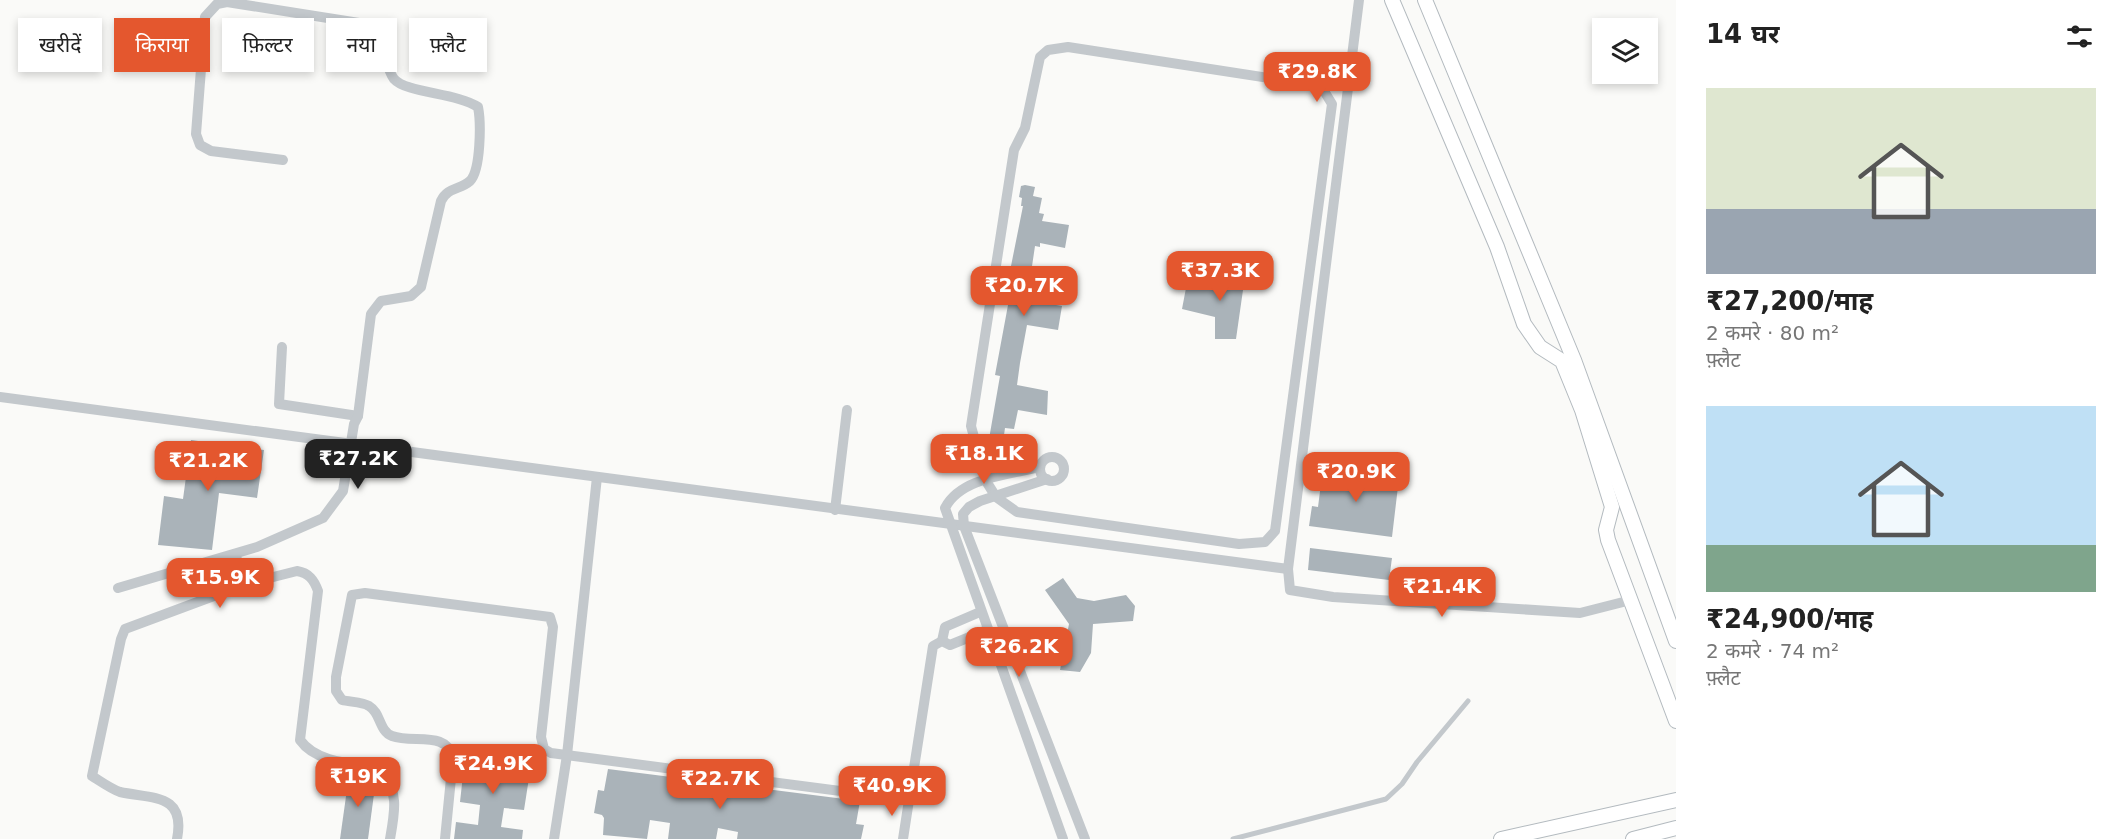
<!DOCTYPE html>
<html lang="hi">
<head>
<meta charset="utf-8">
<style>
	body { margin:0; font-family:"DejaVu Sans","Noto Sans Devanagari",sans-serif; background:#f6f6f6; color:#222; height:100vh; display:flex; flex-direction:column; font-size:22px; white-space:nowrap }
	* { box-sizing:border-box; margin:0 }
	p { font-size:20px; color:#767676 }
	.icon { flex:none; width:33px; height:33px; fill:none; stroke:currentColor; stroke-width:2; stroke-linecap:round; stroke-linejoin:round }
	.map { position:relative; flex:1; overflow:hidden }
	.details { display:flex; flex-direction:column; background:#fff; width:450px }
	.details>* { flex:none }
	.banner { position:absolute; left:18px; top:18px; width:570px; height:54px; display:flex; gap:12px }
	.controls { position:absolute; left:1592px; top:18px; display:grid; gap:12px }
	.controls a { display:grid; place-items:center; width:66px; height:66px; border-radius:0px; background:#fff; box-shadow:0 3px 9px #0003; font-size:30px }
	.price { position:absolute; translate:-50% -51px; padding:0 14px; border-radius:12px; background:#e4572e; color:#fff; font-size:20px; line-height:39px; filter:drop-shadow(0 2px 3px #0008) }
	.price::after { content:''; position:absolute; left:50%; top:36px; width:18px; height:14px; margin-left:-9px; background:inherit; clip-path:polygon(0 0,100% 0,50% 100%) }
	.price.active { background:#222; color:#fff }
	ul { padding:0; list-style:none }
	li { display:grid; align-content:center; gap:12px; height:318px; padding:0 30px }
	li span { display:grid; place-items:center; height:186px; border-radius:0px; color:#555 }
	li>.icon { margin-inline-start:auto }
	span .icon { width:108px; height:108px; fill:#fffc; stroke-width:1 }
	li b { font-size:26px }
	h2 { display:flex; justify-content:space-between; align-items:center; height:72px; padding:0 30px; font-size:26px }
	.chip { padding:0 21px; border-radius:0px; background:#fff; box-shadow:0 3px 9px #0003; font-size:21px; line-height:54px }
	.chip.active { background:#e4572e; color:#fff }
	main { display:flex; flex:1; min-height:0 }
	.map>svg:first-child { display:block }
</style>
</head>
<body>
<main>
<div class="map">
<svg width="1676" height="839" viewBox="0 0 1676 839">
	<rect width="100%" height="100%" fill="#fafaf8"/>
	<g fill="#aab3b9">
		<path d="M1025,185L1035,187L1033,196L1042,198L1039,213L1044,214L1042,221L1069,225L1065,248L1040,243V247L1035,246L1027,300L1062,306L1058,330L1027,325L1020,363L1017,385L1048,391L1047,415L1018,410L1014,429L1005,428L1003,442L989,439L1000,376L995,375L1011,289V282L1008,281L1023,206H1021L1022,198L1019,197L1021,186Z"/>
		<path d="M1224,266L1246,269L1236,339H1215V317L1182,309L1186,288L1220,290Z"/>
		<path d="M191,440L264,450L257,498L219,493L212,550L158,545L164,496L183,499Z"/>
		<path d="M1323,468L1399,478L1392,537L1309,526L1312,506L1318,507Z"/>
		<path d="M1310,548L1392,558L1389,580L1308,570Z"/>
		<path d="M1063,578L1077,598L1094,601L1126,595L1135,606L1133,621L1093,624L1091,653L1080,672L1060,670L1069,624L1045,590Z"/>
		<path d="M487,749L510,752L509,762L531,765L524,810L504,808L501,827L523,830L522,839H454L456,822L478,825L480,805L460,802L465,757L486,760Z"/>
		<path d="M608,769L860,801L856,824L864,825L861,839H737L738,832L718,828L716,839H668L670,823L650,820L647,839L603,835L604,818L602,815L594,813L598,790L604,791Z"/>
		<path d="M349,775L376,779L368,839H340Z"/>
	</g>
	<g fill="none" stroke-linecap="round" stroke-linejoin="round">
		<g stroke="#b3babf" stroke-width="16">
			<g id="secondary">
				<path d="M1392,0L1497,247L1524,324L1540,347L1562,361L1582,410L1612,507L1606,530L1608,540L1676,721"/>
				<path d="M1425,0L1574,360L1676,641"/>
				<path d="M1501,839L1676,800"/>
				<path d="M1633,839L1676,828"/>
			</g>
		</g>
		<path stroke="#c3c8cc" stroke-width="5" d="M1233,839L1386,799L1402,784L1417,762L1468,701"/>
		<g stroke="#c3c8cc" stroke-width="10">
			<path d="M1068,47L1321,86L1332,104L1275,531L1265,542L1239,544L1017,512L996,497L986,481L971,426L1014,150L1025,128L1040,57L1048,50Z"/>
			<path d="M282,347L279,404L358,416"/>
			<path d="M0,397L1288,569L1359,0"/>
			<circle cx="1052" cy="469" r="12"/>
			<path d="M1040,467C1009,475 961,477 945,508L1063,839"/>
			<path d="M1047,479L980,501L969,507L963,514L964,526L1085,839"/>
			<path d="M835,510L847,410"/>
			<path d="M235,554L246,584"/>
			<path d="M215,560L226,592"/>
			<path d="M1288,569L1290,590L1333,597L1580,613L1631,600"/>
			<path d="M118,588L257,547L323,518L343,491L354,424L358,416L371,314L381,301L411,296L421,287L441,201C448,187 460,190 470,181C481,170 481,122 478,107C457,93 406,93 394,79C386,68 383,47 379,34L359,23L227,2L217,4L205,17L196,134L200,145L211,151L283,160"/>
			<path d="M942,641L945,627L980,612"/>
			<path d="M177,839C186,793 152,799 120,792C111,789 100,781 92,776L121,639L125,629L246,584L297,571C309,573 314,580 318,591L300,740C317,764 354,763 381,767C399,792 395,811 390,839"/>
			<path d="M445,839L453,758C447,730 413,744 392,736C379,731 381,713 369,706C363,702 350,702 342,700L336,691V677L352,595L365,593L550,617L553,627L541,737L544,749L551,753L909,800L933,646L942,641L950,645L987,630"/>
			<path d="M554,839L567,755L597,477"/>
			<path d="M903,839L909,800"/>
		</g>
		<use href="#secondary" stroke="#fff" stroke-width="14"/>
	</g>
</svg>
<div class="controls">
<a><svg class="icon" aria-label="layers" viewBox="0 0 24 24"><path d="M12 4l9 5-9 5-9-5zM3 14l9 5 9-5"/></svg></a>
</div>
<b class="price" style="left:1317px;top:103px">₹29.8K</b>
<b class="price" style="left:1220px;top:302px">₹37.3K</b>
<b class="price" style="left:1024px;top:317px">₹20.7K</b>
<b class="price" style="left:984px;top:485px">₹18.1K</b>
<b class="price active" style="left:358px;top:490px">₹27.2K</b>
<b class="price" style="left:208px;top:492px">₹21.2K</b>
<b class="price" style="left:1356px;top:503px">₹20.9K</b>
<b class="price" style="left:220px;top:609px">₹15.9K</b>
<b class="price" style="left:1442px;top:618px">₹21.4K</b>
<b class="price" style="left:1019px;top:678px">₹26.2K</b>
<b class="price" style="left:493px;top:795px">₹24.9K</b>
<b class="price" style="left:358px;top:808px">₹19K</b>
<b class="price" style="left:720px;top:810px">₹22.7K</b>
<b class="price" style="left:892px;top:817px">₹40.9K</b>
<div class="banner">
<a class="chip">खरीदें</a>
<a class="chip active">किराया</a>
<a class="chip">फ़िल्टर</a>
<a class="chip">नया</a>
<a class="chip">फ़्लैट</a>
</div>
</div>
<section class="details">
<h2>14 घर<svg class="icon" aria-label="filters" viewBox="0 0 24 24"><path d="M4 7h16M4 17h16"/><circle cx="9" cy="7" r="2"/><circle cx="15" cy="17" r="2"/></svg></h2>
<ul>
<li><span style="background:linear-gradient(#dfe7d0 65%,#9aa5b1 0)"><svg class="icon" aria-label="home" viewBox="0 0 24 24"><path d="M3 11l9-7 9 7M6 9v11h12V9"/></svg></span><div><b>₹27,200/माह</b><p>2 कमरे · 80 m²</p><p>फ़्लैट</p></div></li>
<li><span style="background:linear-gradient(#bfe0f5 75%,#7fa58c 0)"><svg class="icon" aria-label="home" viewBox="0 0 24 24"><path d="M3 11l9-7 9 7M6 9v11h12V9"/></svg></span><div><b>₹24,900/माह</b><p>2 कमरे · 74 m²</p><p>फ़्लैट</p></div></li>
</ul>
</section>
</main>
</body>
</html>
